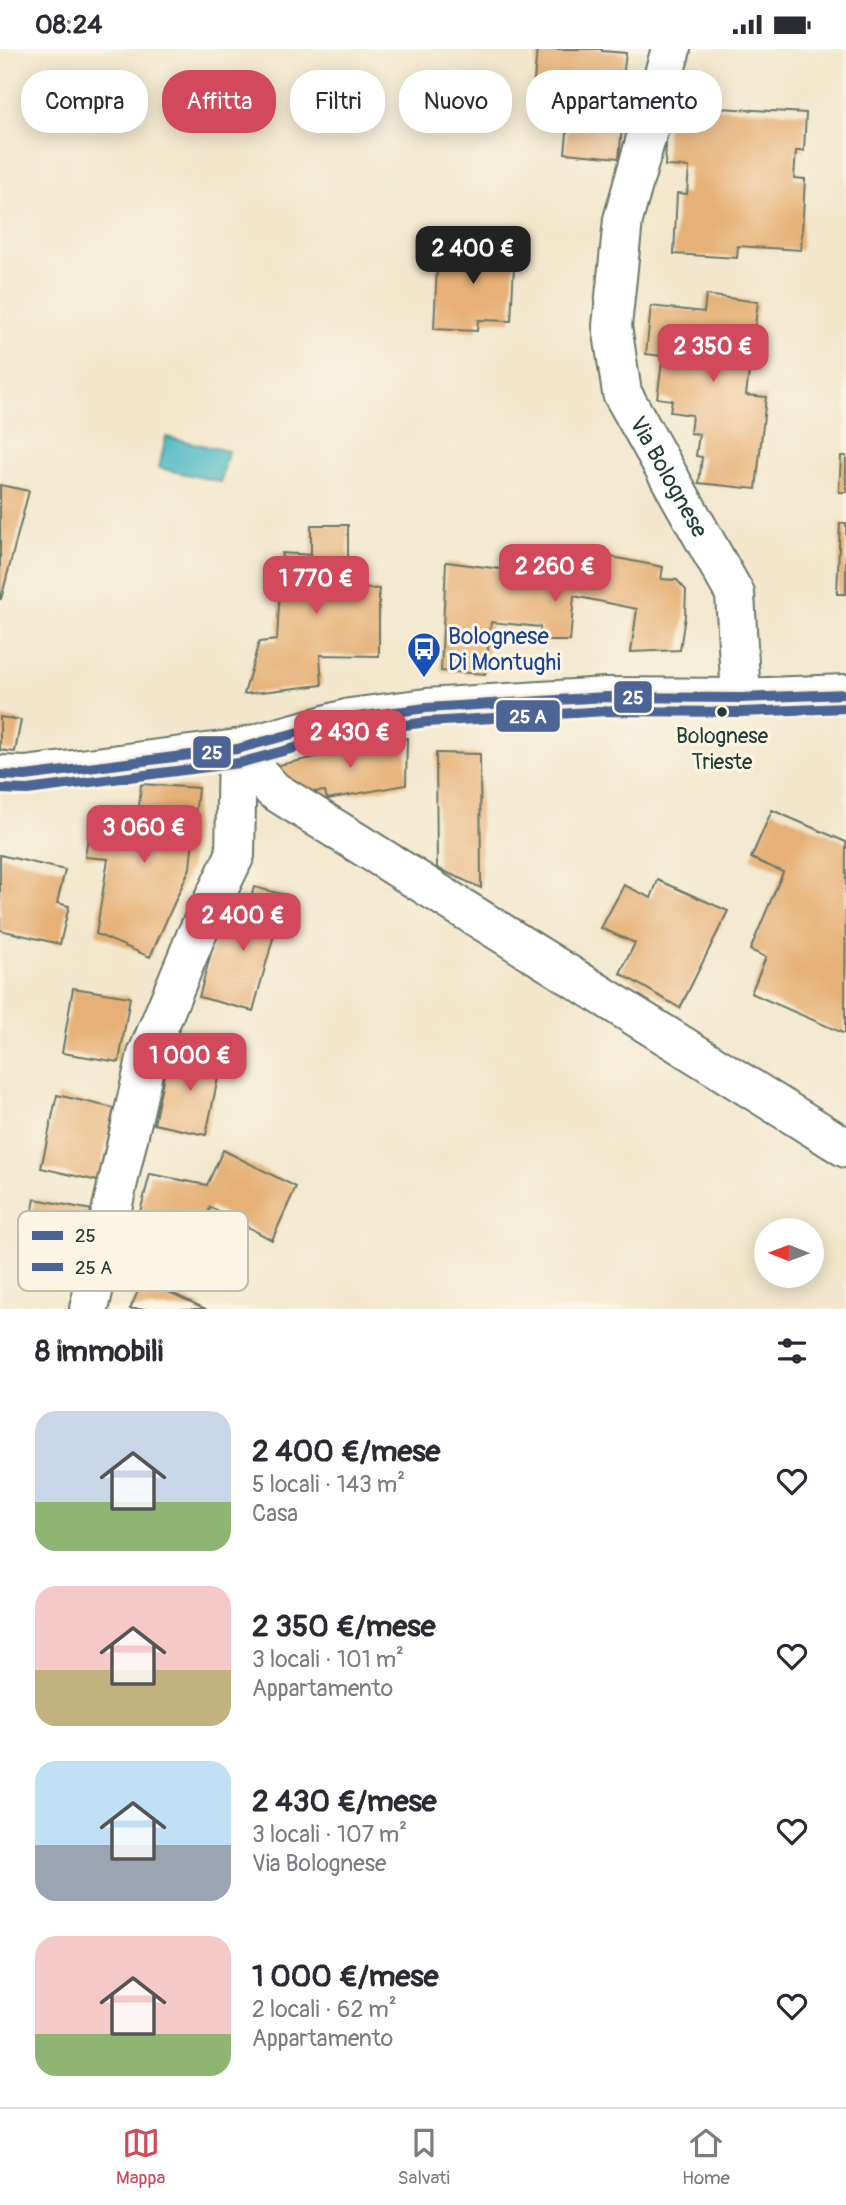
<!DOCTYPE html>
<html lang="it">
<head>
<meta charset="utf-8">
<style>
	body { margin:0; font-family:Pangolin,sans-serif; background:#f2f2f3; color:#2b2b33; height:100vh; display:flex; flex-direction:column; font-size:26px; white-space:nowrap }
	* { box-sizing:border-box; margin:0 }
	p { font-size:23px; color:#7c7c81 }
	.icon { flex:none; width:38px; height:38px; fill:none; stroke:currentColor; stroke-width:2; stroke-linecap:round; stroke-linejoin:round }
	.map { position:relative; height:1260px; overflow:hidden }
	.details { display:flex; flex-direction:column; background:#fff; flex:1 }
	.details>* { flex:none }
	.banner { position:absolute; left:21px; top:21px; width:805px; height:63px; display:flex; gap:14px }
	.needle { width:46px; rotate:271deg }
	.tools { position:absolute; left:754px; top:1169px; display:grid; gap:14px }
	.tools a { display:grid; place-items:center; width:70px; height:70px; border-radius:50%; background:#fff; box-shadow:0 4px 18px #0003; font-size:35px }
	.price { position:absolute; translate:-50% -60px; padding:0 16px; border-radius:14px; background:#d1495b; color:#fff; font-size:23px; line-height:46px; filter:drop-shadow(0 2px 4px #0008) }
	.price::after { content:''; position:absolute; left:50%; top:42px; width:21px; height:16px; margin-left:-10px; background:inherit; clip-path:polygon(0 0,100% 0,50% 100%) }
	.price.active { background:#222; color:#fff }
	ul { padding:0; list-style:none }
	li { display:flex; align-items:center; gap:21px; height:175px; padding:0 35px }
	li span { display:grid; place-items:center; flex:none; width:196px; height:140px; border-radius:21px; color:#555 }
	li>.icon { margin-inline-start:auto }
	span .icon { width:84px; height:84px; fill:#fffc; stroke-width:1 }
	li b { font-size:30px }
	h2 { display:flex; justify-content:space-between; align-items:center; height:84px; padding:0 35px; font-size:30px }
	.chip { padding:0 24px; border-radius:28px; background:#fff; box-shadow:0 4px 18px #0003; font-size:24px; line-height:63px }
	.chip.active { background:#d1495b; color:#fff }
	.status { display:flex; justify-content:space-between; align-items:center; height:49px; padding:0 35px; background:#fff; direction:ltr }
	.status svg { height:19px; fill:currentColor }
	.tab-bar { display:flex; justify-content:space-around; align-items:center; height:98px; border-top:2px solid #e1e1e2; background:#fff; font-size:19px; color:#7c7c81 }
	.tab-bar a { display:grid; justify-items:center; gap:4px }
	.tab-bar .active { color:#d1495b }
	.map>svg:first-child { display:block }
</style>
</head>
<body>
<div class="status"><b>08:24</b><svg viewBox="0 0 49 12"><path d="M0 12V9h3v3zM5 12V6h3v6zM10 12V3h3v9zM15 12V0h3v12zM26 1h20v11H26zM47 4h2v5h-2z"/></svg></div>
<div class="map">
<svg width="846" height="1260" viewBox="0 0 846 1260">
	<rect width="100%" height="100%" fill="#fcf5e5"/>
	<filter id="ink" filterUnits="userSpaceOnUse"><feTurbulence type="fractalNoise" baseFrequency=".0143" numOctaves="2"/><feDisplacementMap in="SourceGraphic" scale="14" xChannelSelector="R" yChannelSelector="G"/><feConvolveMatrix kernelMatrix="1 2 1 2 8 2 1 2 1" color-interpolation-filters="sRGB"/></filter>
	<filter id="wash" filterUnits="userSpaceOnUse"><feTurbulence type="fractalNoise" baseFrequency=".00686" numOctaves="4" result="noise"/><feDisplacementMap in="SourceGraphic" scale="28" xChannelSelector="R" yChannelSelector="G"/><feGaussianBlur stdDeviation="1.57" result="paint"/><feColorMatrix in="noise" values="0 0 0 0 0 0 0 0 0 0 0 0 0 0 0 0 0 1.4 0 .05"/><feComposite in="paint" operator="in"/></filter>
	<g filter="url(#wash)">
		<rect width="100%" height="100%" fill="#f2e7cc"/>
		<path fill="#4dbac5" stroke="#367c7c" stroke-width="2" d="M166,388L228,402L221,433L159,419Z"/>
		<g id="blocks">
			<g fill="#e6b076">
				<path d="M537,0H602V2L626,4L621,44L642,46L639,79L622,78L619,109L565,104L571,45L533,42Z"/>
				<path d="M701,58L806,64L804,102H796L794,129L805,130L801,201L738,197L737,209L674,205L677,144L687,145L689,118L665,117L667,69L700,70Z"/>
				<path d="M438,195L515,199L511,272L478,271L477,282L434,280Z"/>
				<path d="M706,246L758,253L746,346L766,348L756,440L699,434L702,408L696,407L699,385L690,384L692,366L670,363L672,351L657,349L663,307L646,305L651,257L704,263Z"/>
				<path d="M841,407H846V443H839Z"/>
				<path d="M0,436L29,442L1,550H0Z"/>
				<path d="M840,474H846V545H837Z"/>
				<path d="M311,476H348V539L379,540V607L320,606L322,636L244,645L259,593L277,591L282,504L311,506Z"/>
				<path d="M550,500L612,508L663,518L661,530L677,531L686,541L685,567L680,601L631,603L637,560L574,547L570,592H540V578L491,573L485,625L441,622L446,513L547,526Z"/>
				<path d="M0,668L21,671L15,703L0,701Z"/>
				<path d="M407,689L406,736L327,750L325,742L310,743L275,728L274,717Z"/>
				<path d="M436,704L480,705L481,839L437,819Z"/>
				<path d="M141,735L198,739L190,819L150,908L96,885L108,810L85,808L91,767L138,772Z"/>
				<path d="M772,761L846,793L845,985L751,944L766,908L750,901L783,823L751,809Z"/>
				<path d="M0,806L65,821L57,854L69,857L60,895L0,881Z"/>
				<path d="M658,831L728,862L680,959L620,924L635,894L601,879L624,836L651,849Z"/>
				<path d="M254,838L285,846L253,962L199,948L220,871L244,877Z"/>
				<path d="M73,939L130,948L119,1013L62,1004Z"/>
				<path d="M192,998L223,1005L206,1086L154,1075L166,1016L187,1021Z"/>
				<path d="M57,1046L114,1059L98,1132L41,1119Z"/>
				<path d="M223,1101L296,1138L272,1191L210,1158L194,1220L131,1197L150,1125L207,1136Z"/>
				<path d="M35,1150L92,1161L76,1238L43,1232L48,1209L24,1205Z"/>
				<path d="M143,1231L206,1260H130Z"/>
			</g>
		</g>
	</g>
	<g filter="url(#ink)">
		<use href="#blocks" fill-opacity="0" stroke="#697869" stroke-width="2"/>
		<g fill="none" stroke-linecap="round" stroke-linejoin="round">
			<g stroke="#697869" stroke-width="42">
				<g id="minor">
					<path id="s1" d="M671,0L623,171L612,277L622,344L735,545L741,649"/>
					<path d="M237,700L273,741L846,1099"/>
					<path d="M89,1260L147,1006L196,887L235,806L237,700"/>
				</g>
			</g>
			<g stroke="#697869" stroke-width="42">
				<path id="major" d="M0,726L25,727L237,700L350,669L426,659L606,648L741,649L846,645"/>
			</g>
			<use href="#minor" stroke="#fff" stroke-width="38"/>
			<use href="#major" stroke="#fff" stroke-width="38"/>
			<g stroke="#fcf5e5" stroke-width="16">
				<path id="bus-1" d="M0,726L25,727L237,700L350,669L426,659L606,648L741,649L846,645"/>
			</g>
			<g stroke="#fcf5e5" stroke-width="16">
				<path id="bus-2" d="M0,740L27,741L239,714L353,683L427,673L606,662L741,663L846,659"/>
			</g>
			<use href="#bus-1" stroke="#4c6596" stroke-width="10"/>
			<use href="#bus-2" stroke="#4c6596" stroke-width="10"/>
		</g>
	</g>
	<defs>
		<g id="bus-pin" transform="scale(1.75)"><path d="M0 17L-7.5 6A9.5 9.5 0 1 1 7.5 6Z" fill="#1a4fb4" stroke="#fcf5e5"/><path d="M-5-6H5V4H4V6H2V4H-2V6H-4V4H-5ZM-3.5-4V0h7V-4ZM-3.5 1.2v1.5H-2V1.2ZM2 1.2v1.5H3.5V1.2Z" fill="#fff"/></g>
	</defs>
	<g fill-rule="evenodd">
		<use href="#bus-pin" x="424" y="600"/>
	</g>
	<circle fill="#1f3d34" stroke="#fcf5e5" stroke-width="2.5" cx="722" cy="663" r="6"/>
	<g text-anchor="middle" stroke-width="6" stroke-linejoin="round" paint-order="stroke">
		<g font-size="21" fill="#1f3d34" stroke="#fcf5e5">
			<text x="722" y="694">Bolognese<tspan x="722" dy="26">Trieste</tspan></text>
		</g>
		<g font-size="23" fill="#1f3d34" stroke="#fcf5e5">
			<text dy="8" stroke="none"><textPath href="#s1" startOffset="448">Via Bolognese</textPath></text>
		</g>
		<g font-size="23" fill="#164399" stroke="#fcf5e5" text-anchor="start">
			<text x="448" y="595">Bolognese<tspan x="448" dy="26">Di Montughi</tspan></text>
		</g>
	</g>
	<rect x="18" y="1162" width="230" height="80" rx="10" fill="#fcf5e5" stroke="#babeb0" stroke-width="2"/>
	<rect x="32" y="1182" width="31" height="9" fill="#4c6596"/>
	<rect x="32" y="1214" width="31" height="8" fill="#4c6596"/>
	<g font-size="19" fill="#1f3d34">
		<text x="75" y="1193">25</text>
		<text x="75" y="1225">25 A</text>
	</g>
	<g stroke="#fcf5e5" stroke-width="2.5">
		<rect x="613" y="631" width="40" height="34" rx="7" fill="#4c6596"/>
		<rect x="495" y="650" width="66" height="34" rx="7" fill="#4c6596"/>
		<rect x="192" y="686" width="40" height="34" rx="7" fill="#4c6596"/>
	</g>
	<g font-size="19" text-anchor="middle" font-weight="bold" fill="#fff">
		<text x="633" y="655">25</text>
		<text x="528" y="674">25 A</text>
		<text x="212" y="710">25</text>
	</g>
</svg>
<div class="tools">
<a><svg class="needle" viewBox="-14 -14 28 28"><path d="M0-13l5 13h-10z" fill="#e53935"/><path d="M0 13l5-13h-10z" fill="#7c7c81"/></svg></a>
</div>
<b class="price active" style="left:473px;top:237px">2 400 €</b>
<b class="price" style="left:713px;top:335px">2 350 €</b>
<b class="price" style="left:555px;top:555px">2 260 €</b>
<b class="price" style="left:316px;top:567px">1 770 €</b>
<b class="price" style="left:350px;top:721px">2 430 €</b>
<b class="price" style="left:144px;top:816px">3 060 €</b>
<b class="price" style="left:243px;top:904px">2 400 €</b>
<b class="price" style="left:190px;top:1044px">1 000 €</b>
<div class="banner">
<a class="chip">Compra</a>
<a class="chip active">Affitta</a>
<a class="chip">Filtri</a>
<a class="chip">Nuovo</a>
<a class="chip">Appartamento</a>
</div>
</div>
<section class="details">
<h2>8 immobili<svg class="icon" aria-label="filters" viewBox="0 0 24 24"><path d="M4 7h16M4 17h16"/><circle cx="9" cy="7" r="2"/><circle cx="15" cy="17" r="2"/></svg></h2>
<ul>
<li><span style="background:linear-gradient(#c9d6e8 65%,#8fb573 0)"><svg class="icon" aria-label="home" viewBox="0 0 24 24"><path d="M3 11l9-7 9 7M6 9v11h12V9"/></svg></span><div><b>2 400 €/mese</b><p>5 locali · 143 m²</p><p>Casa</p></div><svg class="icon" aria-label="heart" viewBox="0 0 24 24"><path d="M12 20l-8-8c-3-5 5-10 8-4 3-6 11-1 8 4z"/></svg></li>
<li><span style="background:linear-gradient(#f6c9c9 60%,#c2b280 0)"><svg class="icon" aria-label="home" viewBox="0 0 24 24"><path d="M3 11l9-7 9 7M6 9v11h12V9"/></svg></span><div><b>2 350 €/mese</b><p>3 locali · 101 m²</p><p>Appartamento</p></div><svg class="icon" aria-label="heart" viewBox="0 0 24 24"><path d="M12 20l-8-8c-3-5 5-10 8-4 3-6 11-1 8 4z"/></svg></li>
<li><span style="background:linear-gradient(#bfe0f5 60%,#9aa5b1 0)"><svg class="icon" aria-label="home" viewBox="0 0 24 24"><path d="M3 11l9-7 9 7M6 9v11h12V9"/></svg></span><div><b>2 430 €/mese</b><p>3 locali · 107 m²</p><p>Via Bolognese</p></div><svg class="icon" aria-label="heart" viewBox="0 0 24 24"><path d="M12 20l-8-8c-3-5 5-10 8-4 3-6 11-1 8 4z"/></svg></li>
<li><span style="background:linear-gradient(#f6c9c9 70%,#8fb573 0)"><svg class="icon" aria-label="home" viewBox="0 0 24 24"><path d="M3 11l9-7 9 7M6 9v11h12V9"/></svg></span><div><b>1 000 €/mese</b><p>2 locali · 62 m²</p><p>Appartamento</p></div><svg class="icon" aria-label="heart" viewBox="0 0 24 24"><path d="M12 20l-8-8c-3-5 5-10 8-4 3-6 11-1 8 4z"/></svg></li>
</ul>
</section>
<nav class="tab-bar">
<a class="active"><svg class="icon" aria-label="map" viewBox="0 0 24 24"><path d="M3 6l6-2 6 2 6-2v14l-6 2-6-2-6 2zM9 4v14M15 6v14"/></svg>Mappa</a>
<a><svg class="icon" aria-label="saved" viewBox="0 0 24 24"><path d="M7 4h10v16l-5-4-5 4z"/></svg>Salvati</a>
<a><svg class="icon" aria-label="home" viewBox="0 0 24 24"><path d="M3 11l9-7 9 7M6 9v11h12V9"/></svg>Home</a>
</nav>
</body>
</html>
